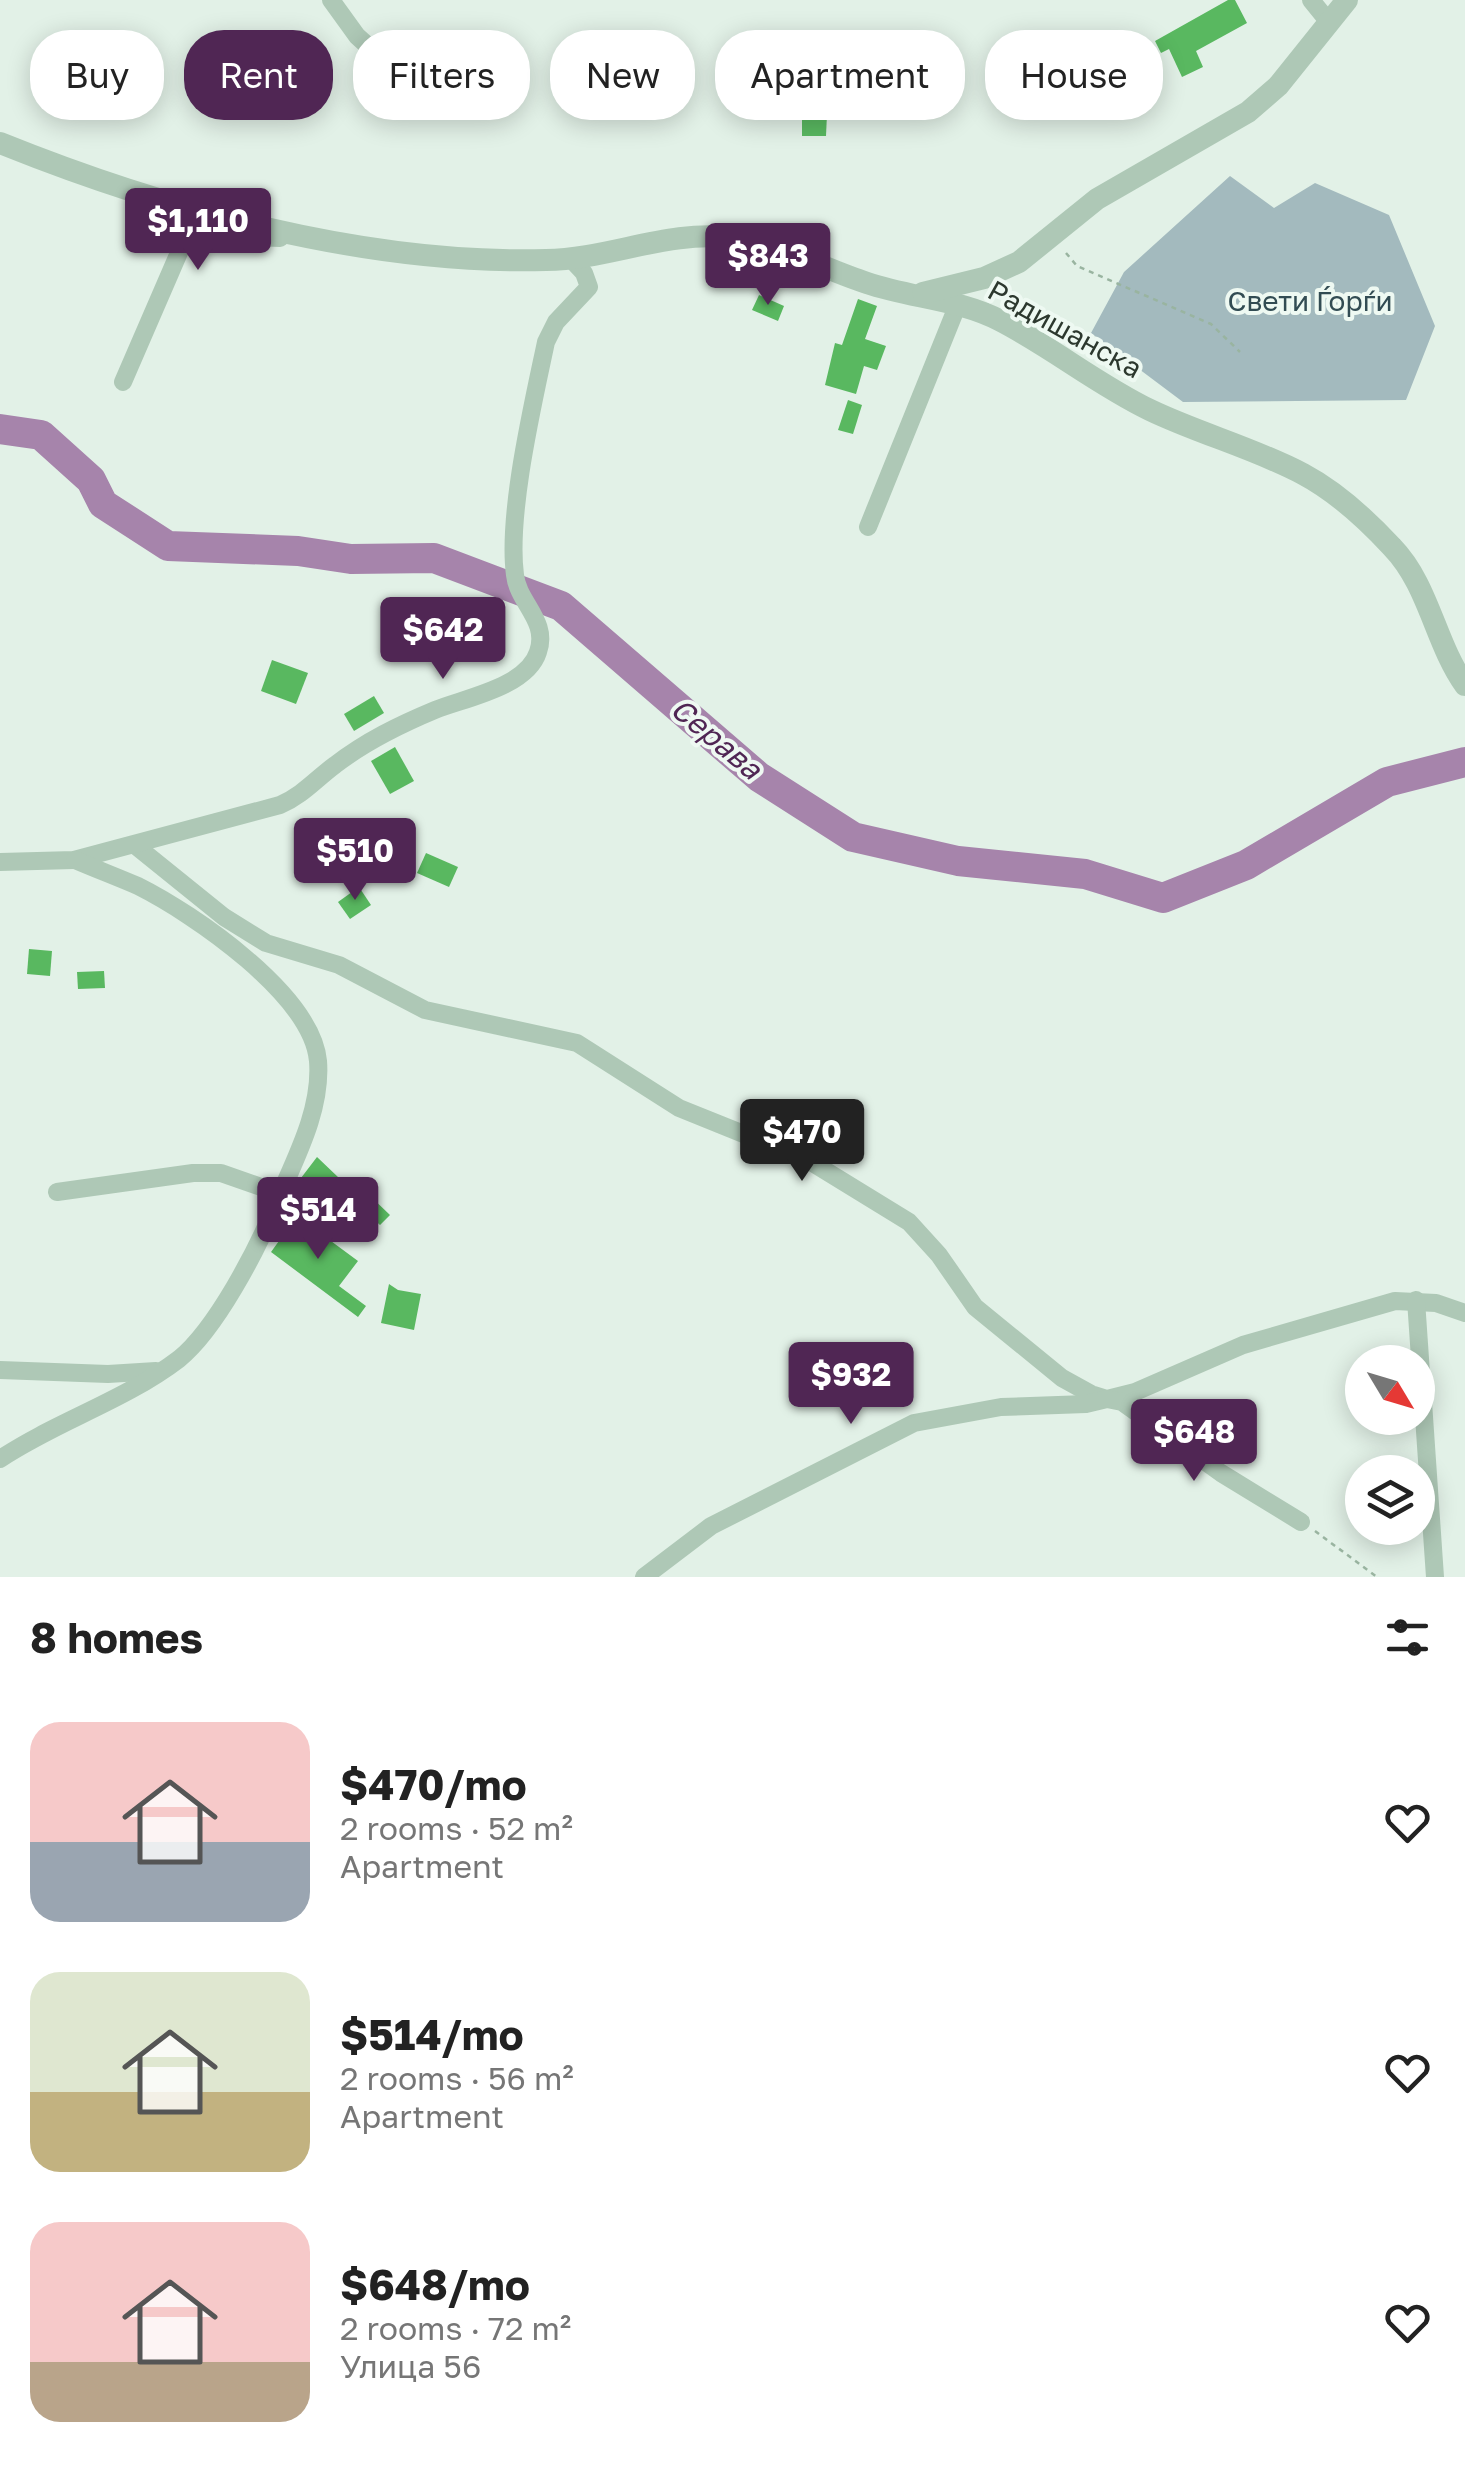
<!DOCTYPE html>
<html lang="en">
<head>
<meta charset="utf-8">
<style>
	body { margin:0; font-family:"Golos Text",sans-serif; background:#f2f2f2; color:#222; height:100vh; display:flex; flex-direction:column; font-size:38px; white-space:nowrap }
	* { box-sizing:border-box; margin:0 }
	p { font-size:32px; color:#767676 }
	.icon { flex:none; width:55px; height:55px; fill:none; stroke:currentColor; stroke-width:2; stroke-linecap:round; stroke-linejoin:round }
	.map { position:relative; height:1577px; overflow:hidden }
	.panel { display:flex; flex-direction:column; background:#fff; flex:1 }
	.panel>* { flex:none }
	.top-card { position:absolute; left:30px; top:30px; width:1405px; height:90px; display:flex; gap:20px }
	.needle { width:65px; rotate:128deg }
	.fabs { position:absolute; left:1345px; top:1345px; display:grid; gap:20px }
	.fabs a { display:grid; place-items:center; width:90px; height:90px; border-radius:50%; background:#fff; box-shadow:0 5px 25px #0003; font-size:50px }
	.price { position:absolute; translate:-50% -85px; padding:0 22px; border-radius:10px; background:#502654; color:#fff; font-size:32px; line-height:65px; filter:drop-shadow(0 2px 5px #0008) }
	.price::after { content:''; position:absolute; left:50%; top:60px; width:30px; height:22px; margin-left:-15px; background:inherit; clip-path:polygon(0 0,100% 0,50% 100%) }
	.price.on { background:#222; color:#fff }
	ul { padding:0; list-style:none }
	li { display:flex; align-items:center; gap:30px; height:250px; padding:0 30px }
	li span { display:grid; place-items:center; flex:none; width:280px; height:200px; border-radius:30px; color:#555 }
	li>.icon { margin-inline-start:auto }
	span .icon { width:120px; height:120px; fill:#fffc; stroke-width:1 }
	li b { font-size:42px }
	h2 { display:flex; justify-content:space-between; align-items:center; height:120px; padding:0 30px; font-size:42px }
	.chip { padding:0 35px; border-radius:40px; background:#fff; box-shadow:0 5px 25px #0003; font-size:35px; line-height:90px }
	.chip.on { background:#502654; color:#fff }
	.map>svg:first-child { display:block }
</style>
</head>
<body>
<div class="map">
<svg width="1465" height="1577" viewBox="0 0 1465 1577">
	<rect width="100%" height="100%" fill="#e2f1e7"/>
	<path fill="#a3babe" d="M1230,176L1274,208L1315,183L1389,215L1435,326L1406,400L1183,402L1091,333L1124,272Z"/>
	<g fill="none" stroke-linecap="round" stroke-linejoin="round">
		<path stroke="#a684ab" stroke-width="30" d="M0,429L41,435L91,480L103,504L168,546L298,551L351,559L434,558L561,606L759,777L853,837L958,861L1085,874L1163,898L1246,865L1387,782L1465,762"/>
	</g>
	<g fill="#59b860">
		<path d="M1228,0H1235L1247,23L1196,51L1203,67L1182,77L1169,49L1161,53L1155,41Z"/>
		<path d="M802,114H827L826,136H802Z"/>
		<path d="M759,295L784,306L778,321L752,310Z"/>
		<path d="M858,299L877,306L865,339L886,346L877,370L864,366L856,394L825,385L835,343L842,345Z"/>
		<path d="M848,400L862,405L853,434L838,430Z"/>
		<path d="M272,660L308,673L296,704L261,691Z"/>
		<path d="M374,696L384,713L354,731L344,714Z"/>
		<path d="M395,747L414,781L390,794L371,761Z"/>
		<path d="M426,853L458,867L449,887L417,873Z"/>
		<path d="M359,887L371,905L350,919L338,902Z"/>
		<path d="M29,949L52,951L50,976L27,974Z"/>
		<path d="M104,971L105,988L78,989L77,972Z"/>
		<path d="M317,1157L360,1198L366,1192L390,1215L380,1225L356,1203L342,1218L301,1178Z"/>
		<path d="M297,1216L358,1261L339,1286L366,1306L358,1317L271,1252Z"/>
		<path d="M389,1284L398,1290L421,1294L414,1330L381,1323Z"/>
	</g>
	<g fill="none" stroke-linecap="round" stroke-linejoin="round">
		<g stroke="#99b4a0" stroke-width="2.5" stroke-dasharray="5 5" stroke-linecap="butt">
			<path d="M1066,253L1077,266L1211,324L1240,352"/>
			<path d="M1315,1531L1377,1577"/>
		</g>
		<g stroke="#aec8b6" stroke-width="18">
			<path d="M331,0L357,36L379,56"/>
			<path d="M1311,0L1328,21"/>
			<path d="M123,382L181,248L203,235L280,238"/>
			<path d="M868,527L958,304"/>
			<path d="M136,846L224,917L266,943L339,965L425,1010L577,1043L679,1108L808,1160L909,1222L939,1255L975,1307L1062,1378L1091,1394L1107,1399L1135,1392L1243,1345L1395,1301L1436,1303L1465,1313"/>
			<path d="M0,862L74,860L280,805C303,795 316,779 335,765C366,741 399,725 435,710C465,698 527,687 538,652C549,621 518,603 515,575C507,514 533,404 546,342L556,322L589,287L584,273L571,259"/>
			<path d="M57,1192L193,1173H221L281,1194"/>
			<path d="M1416,1300L1435,1577"/>
			<path d="M0,1370L108,1374L156,1371"/>
			<path d="M0,1459C57,1421 124,1401 179,1359C216,1329 257,1250 275,1206C294,1161 322,1111 318,1061C312,995 194,914 138,886C117,877 96,869 75,860"/>
			<path d="M644,1577L711,1526L914,1423L1001,1407L1086,1404L1107,1399L1122,1402L1221,1473L1301,1522"/>
		</g>
		<g stroke="#aec8b6" stroke-width="22">
			<path d="M0,143C166,210 366,265 546,260C610,259 669,229 734,238C782,245 821,268 867,283C911,298 959,299 1001,321C1053,348 1098,385 1150,410C1200,434 1254,448 1303,474C1335,491 1367,520 1392,547C1429,585 1435,643 1465,685"/>
			<path d="M923,293L984,278L1019,262L1097,199L1248,112L1278,86L1347,0"/>
		</g>
	</g>
	<g text-anchor="middle" stroke-width="8" stroke-linejoin="round" paint-order="stroke">
		<g font-size="28" fill="#324c53" stroke="#eef9f2">
			<text x="1310" y="311">Свети Ѓорѓи</text>
		</g>
		<g font-size="28" fill="#2c382e" stroke="#eef9f2">
			<text transform="translate(1065 329) rotate(29)" y="10">Радишанска</text>
		</g>
		<g font-size="30" font-style="italic" fill="#502654" stroke="#eef9f2">
			<text transform="translate(716 739) rotate(40)" y="10">Серава</text>
		</g>
	</g>
</svg>
<div class="fabs">
<a><svg class="needle" viewBox="-14 -14 28 28"><path d="M0-13l5 13h-10z" fill="#e53935"/><path d="M0 13l5-13h-10z" fill="#767676"/></svg></a>
<a><svg class="icon" aria-label="layers" viewBox="0 0 24 24"><path d="M12 4l9 5-9 5-9-5zM3 14l9 5 9-5"/></svg></a>
</div>
<b class="price" style="left:198px;top:273px">$1,110</b>
<b class="price" style="left:768px;top:308px">$843</b>
<b class="price" style="left:443px;top:682px">$642</b>
<b class="price" style="left:355px;top:903px">$510</b>
<b class="price on" style="left:802px;top:1184px">$470</b>
<b class="price" style="left:318px;top:1262px">$514</b>
<b class="price" style="left:851px;top:1427px">$932</b>
<b class="price" style="left:1194px;top:1484px">$648</b>
<div class="top-card">
<a class="chip">Buy</a>
<a class="chip on">Rent</a>
<a class="chip">Filters</a>
<a class="chip">New</a>
<a class="chip">Apartment</a>
<a class="chip">House</a>
</div>
</div>
<section class="panel">
<h2>8 homes<svg class="icon" aria-label="filters" viewBox="0 0 24 24"><path d="M4 7h16M4 17h16"/><circle cx="9" cy="7" r="2"/><circle cx="15" cy="17" r="2"/></svg></h2>
<ul>
<li><span style="background:linear-gradient(#f6c9c9 60%,#9aa5b1 0)"><svg class="icon" aria-label="home" viewBox="0 0 24 24"><path d="M3 11l9-7 9 7M6 9v11h12V9"/></svg></span><div><b>$470/mo</b><p>2 rooms · 52 m²</p><p>Apartment</p></div><svg class="icon" aria-label="heart" viewBox="0 0 24 24"><path d="M12 20l-8-8c-3-5 5-10 8-4 3-6 11-1 8 4z"/></svg></li>
<li><span style="background:linear-gradient(#dfe7d0 60%,#c2b280 0)"><svg class="icon" aria-label="home" viewBox="0 0 24 24"><path d="M3 11l9-7 9 7M6 9v11h12V9"/></svg></span><div><b>$514/mo</b><p>2 rooms · 56 m²</p><p>Apartment</p></div><svg class="icon" aria-label="heart" viewBox="0 0 24 24"><path d="M12 20l-8-8c-3-5 5-10 8-4 3-6 11-1 8 4z"/></svg></li>
<li><span style="background:linear-gradient(#f6c9c9 70%,#b9a48a 0)"><svg class="icon" aria-label="home" viewBox="0 0 24 24"><path d="M3 11l9-7 9 7M6 9v11h12V9"/></svg></span><div><b>$648/mo</b><p>2 rooms · 72 m²</p><p>Улица 56</p></div><svg class="icon" aria-label="heart" viewBox="0 0 24 24"><path d="M12 20l-8-8c-3-5 5-10 8-4 3-6 11-1 8 4z"/></svg></li>
</ul>
</section>
</body>
</html>
